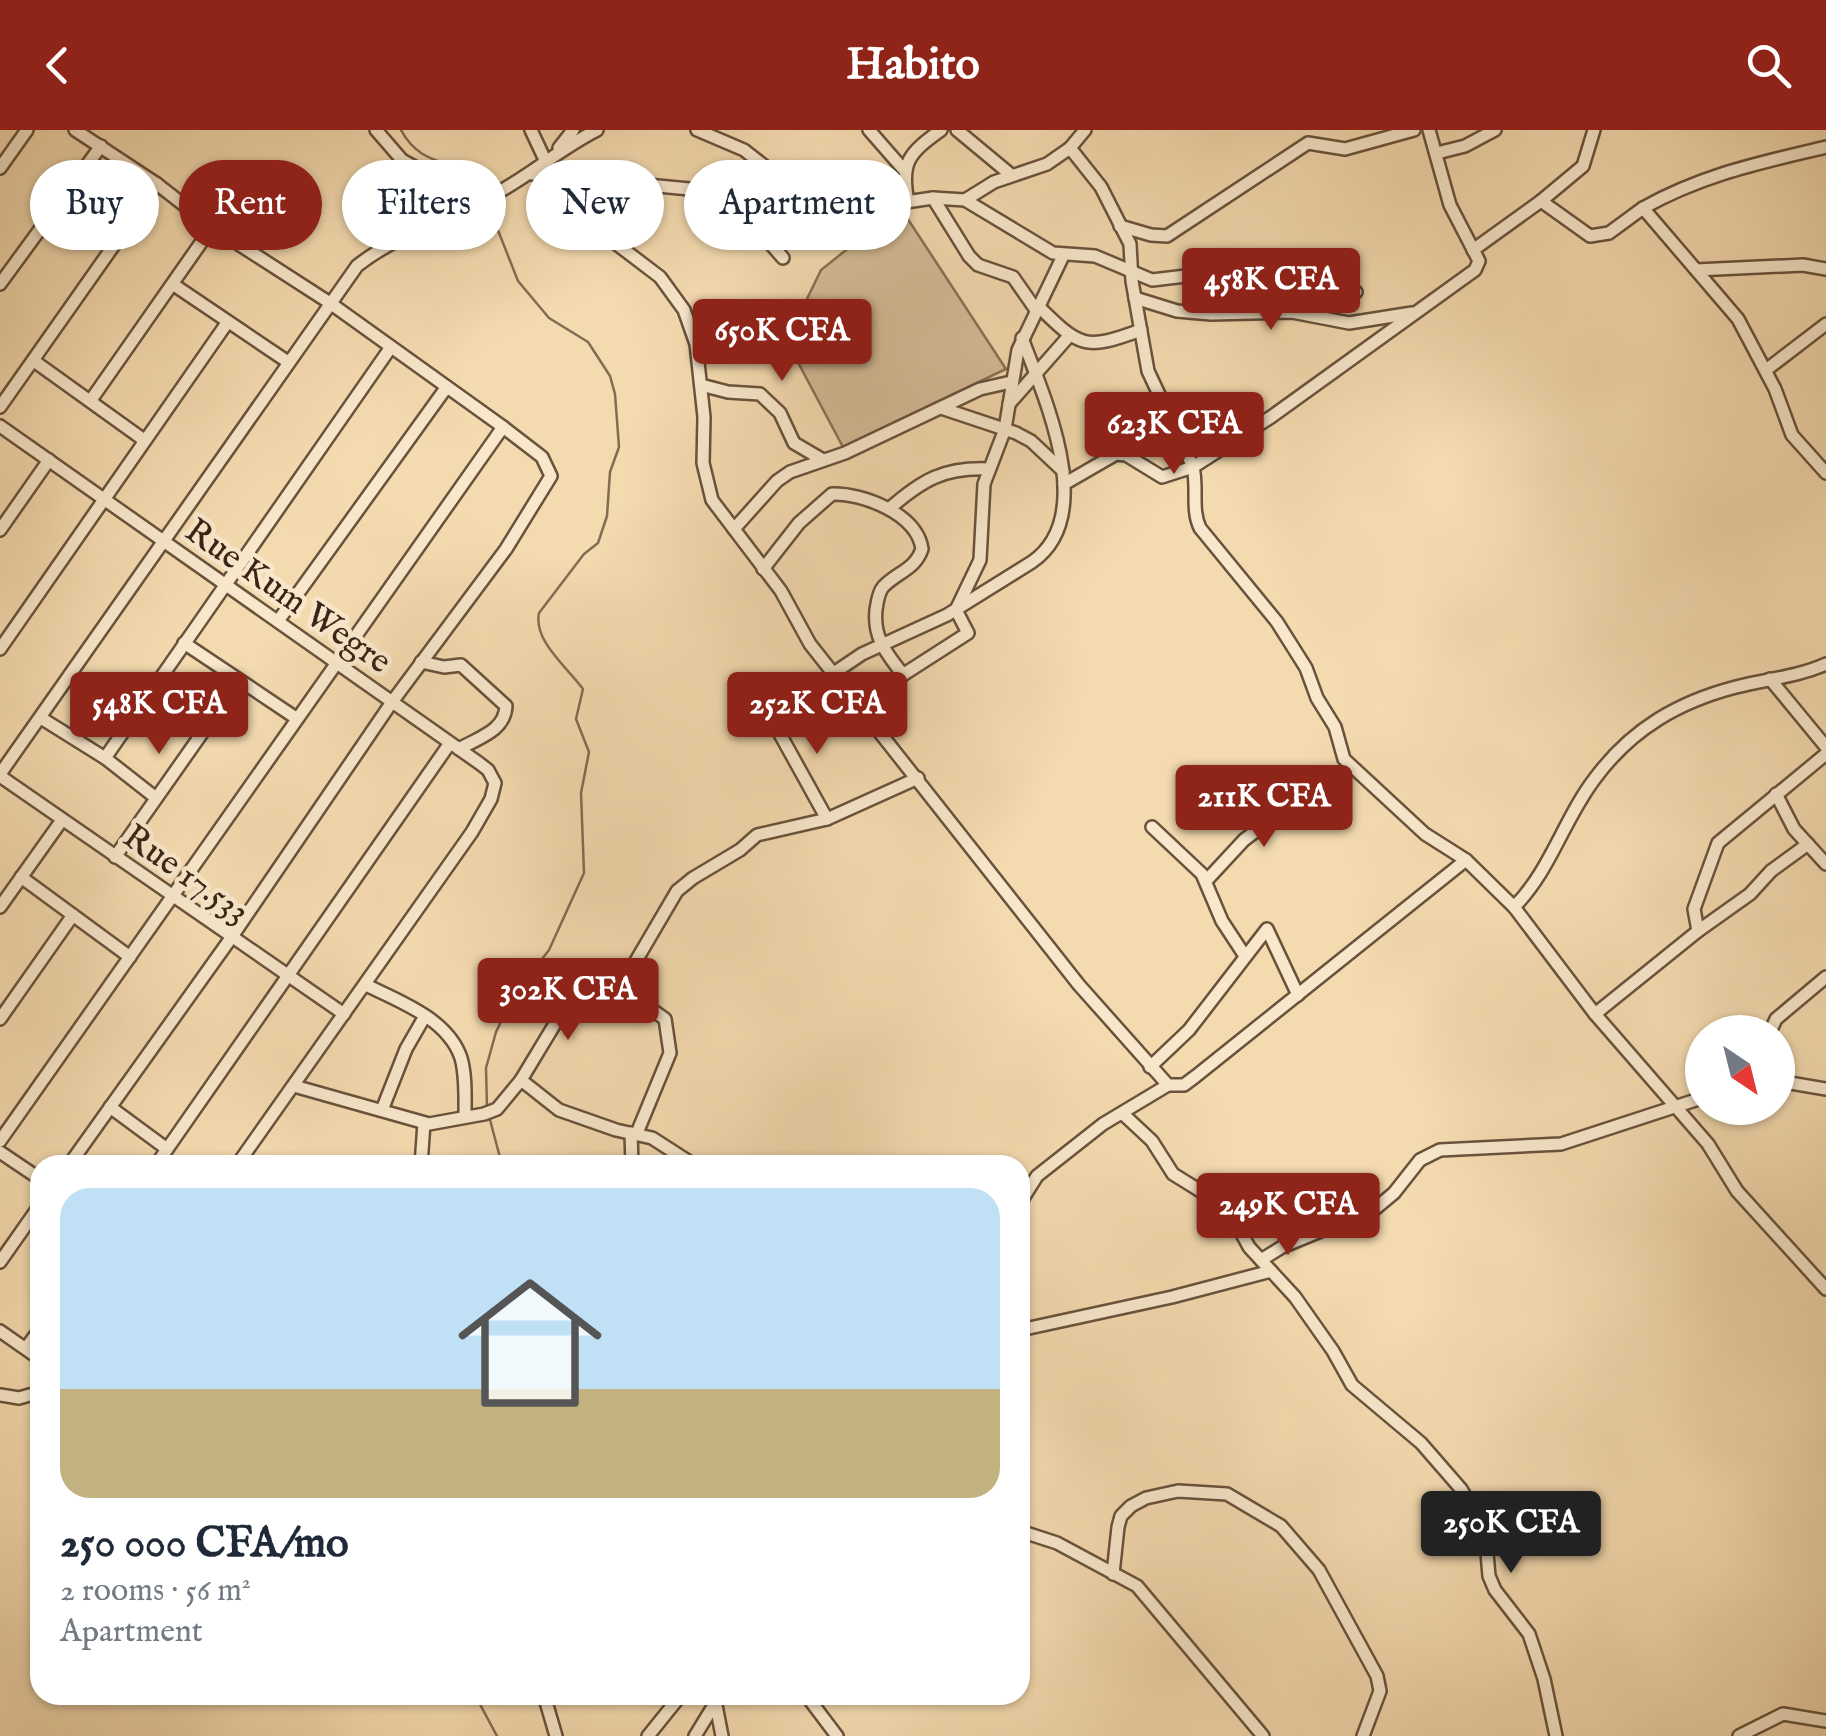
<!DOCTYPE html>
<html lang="en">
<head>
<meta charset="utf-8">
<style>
	body { margin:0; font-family:"IM FELL English",serif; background:#f2f2f3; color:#1f2937; height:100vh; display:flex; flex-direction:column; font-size:38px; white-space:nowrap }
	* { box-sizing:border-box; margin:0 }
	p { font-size:32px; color:#747a83 }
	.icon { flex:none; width:55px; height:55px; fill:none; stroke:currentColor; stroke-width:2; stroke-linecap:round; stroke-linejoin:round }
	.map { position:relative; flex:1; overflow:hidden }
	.side { position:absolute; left:30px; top:1025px; width:1000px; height:550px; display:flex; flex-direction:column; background:#fff; border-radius:30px; box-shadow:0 2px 8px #0004 }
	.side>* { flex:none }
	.hud { position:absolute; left:30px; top:30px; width:1000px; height:90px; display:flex; gap:20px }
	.needle { width:65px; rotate:145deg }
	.tools { position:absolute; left:1685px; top:885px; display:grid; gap:20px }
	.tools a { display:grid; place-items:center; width:110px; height:110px; border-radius:50%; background:#fff; box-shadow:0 2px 8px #0004; font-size:50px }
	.price { position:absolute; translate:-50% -85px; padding:0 22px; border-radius:10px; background:#8f2418; color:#fff; font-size:32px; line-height:65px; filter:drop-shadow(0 2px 5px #0008) }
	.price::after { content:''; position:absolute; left:50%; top:60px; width:30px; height:22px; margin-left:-15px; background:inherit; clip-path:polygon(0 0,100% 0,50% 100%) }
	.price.active { background:#222; color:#fff }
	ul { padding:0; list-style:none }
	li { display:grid; align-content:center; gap:20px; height:530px; padding:0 30px }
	li span { display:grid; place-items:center; height:310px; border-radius:30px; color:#555 }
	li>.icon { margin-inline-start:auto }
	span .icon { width:180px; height:180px; fill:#fffc; stroke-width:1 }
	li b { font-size:42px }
	.chip { padding:0 35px; border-radius:45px; background:#fff; box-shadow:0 2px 8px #0004; font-size:35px; line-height:90px }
	.chip.active { background:#8f2418; color:#fff }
	header { display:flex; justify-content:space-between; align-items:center; height:130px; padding:0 30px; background:#8f2418; color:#fff; font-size:45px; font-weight:800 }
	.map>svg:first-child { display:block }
</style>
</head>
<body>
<header><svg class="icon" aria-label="back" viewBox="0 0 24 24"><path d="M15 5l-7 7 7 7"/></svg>Habito<svg class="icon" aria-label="search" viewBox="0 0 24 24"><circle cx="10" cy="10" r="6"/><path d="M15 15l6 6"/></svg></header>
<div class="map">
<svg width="1826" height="1606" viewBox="0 0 1826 1606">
	<rect width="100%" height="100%" fill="#f4daaf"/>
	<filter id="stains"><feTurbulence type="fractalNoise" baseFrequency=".002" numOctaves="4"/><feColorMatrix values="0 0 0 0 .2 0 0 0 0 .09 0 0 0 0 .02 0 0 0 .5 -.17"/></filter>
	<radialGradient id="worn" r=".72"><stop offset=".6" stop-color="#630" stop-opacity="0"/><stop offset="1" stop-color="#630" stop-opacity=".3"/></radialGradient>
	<path fill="#d5bb95" stroke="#887056" stroke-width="2.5" d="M900,77L1006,239L843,317L793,223L772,230L763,208L804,175L821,140Z"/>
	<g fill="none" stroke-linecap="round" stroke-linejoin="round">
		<g stroke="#846c53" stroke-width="2.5">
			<path d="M401,0C425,45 465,23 483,63"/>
			<path d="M487,978L486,938L496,902L514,865L549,820L584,743L581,663L589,622L576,589L583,559C568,538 533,511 539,483L584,424L598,413L607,386L610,342L619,317L615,264L610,246L588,212L549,188L518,151L488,75"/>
			<path d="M489,986L502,1035"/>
			<path d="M475,1565L497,1606"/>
		</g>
		<g stroke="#69523c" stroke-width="16">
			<g id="minor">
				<path d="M376,0L402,30L456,60L475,75"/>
				<path d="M531,0L546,32"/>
				<path d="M697,0L744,20L781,49"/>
				<path d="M869,0L904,40"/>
				<path d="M957,0L1010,44"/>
				<path d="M1085,0L1070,18L1101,57L1130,114L1132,151L1148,241L1193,337C1198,358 1191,379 1200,398L1277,492L1306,538L1317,568L1335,597L1344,629L1425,704L1466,730"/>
				<path d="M1826,17C1760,33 1704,44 1643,78L1738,189L1775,259L1792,305L1826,343"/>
				<path d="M559,18L573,0"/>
				<path d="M1437,23L1465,16L1495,0"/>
				<path d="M0,38L27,0"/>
				<path d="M532,44L721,62L753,60L781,49L810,45L879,76L933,68L965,70L1053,123L1095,126L1152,150L1237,140L1318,145L1356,162"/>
				<path d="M577,47L610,109L660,147L684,180L696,214L704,287L703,333L712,370L781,461L810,514L1079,855L1168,955H1184L1196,946L1466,730L1514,777L1595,884L1708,1014L1737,1061L1826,1159"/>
				<path d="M753,60V94L783,128"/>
				<path d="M933,68L969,126L978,135L1013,147L1036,180"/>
				<path d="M965,70L994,52L1047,34L1070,18"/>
				<path d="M1541,71L1583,36L1594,0"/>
				<path d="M908,72C900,32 909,23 941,0"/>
				<path d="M1120,96L1151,105L1167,106L1308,13L1345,19L1414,0"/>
				<path d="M1473,120L1541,71L1590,106L1609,103L1643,78"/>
				<path d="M1696,140L1803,135L1826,139"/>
				<path d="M0,154L101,16"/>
				<path d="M174,155L288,232"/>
				<path d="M1135,168L1177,181L1211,184L1292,182L1349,193L1412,183"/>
				<path d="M1038,176C1080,217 1084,221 1141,200"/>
				<path d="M34,231L144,310"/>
				<path d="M1766,240L1826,194"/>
				<path d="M701,255L728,262L760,264L780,283L794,313L823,330"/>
				<path d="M91,270L212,97"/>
				<path d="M1009,274L1069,206"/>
				<path d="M0,277L157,54"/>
				<path d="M941,278L1016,303L1031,311L1063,341"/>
				<path d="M0,296L479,633L488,640L495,653L491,669L472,702L237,1035"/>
				<path d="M1064,354L1116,324L1126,325L1162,347L1193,337L1271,287L1475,140L1479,131L1450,75L1429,0"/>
				<path d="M889,379C922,350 944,337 989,339"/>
				<path d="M734,399L777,351L790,342L845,323L980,259L1011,252"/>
				<path d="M0,400L49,330"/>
				<path d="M763,439L799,393L832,364C863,363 917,384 922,419C915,440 897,442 883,457C878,463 877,473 876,480C873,509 887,523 903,545"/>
				<path d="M278,491L446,258"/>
				<path d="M184,513L296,588"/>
				<path d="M0,519L227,193"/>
				<path d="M421,532L444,537L461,535L506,576C505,601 478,608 459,619"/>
				<path d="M1770,549L1826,617"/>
				<path d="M859,573L968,503L956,480L980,430L984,354L1005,299L1018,220L1063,126"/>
				<path d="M41,588L105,628L156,668"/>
				<path d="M105,628L391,217"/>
				<path d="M0,644L357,136C397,104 452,88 497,63C532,44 561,18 597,0"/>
				<path d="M0,646L344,884"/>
				<path d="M1776,664L1794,699L1826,734"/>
				<path d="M827,689L770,586L862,524L947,485L1032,432C1099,386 1044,267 1022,208"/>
				<path d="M1152,697L1202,744L1222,791L1245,826"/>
				<path d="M115,727L238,552"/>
				<path d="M21,747L130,827"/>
				<path d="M1206,751L1244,710L1301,667"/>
				<path d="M0,777L62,690"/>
				<path d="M1514,777C1551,740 1564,688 1596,647C1632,599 1678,572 1736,557C1766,549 1797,547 1826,534"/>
				<path d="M1698,801L1750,764L1771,741L1808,714"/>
				<path d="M366,855C399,871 448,889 461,928C466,945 465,967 465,985"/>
				<path d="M616,865L677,761L693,748L740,720L757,705L827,689L918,648"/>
				<path d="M1595,884L1698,801L1694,779L1718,713L1826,624"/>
				<path d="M0,889L73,785"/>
				<path d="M1770,902L1776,889L1826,847"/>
				<path d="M1150,937L1189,900L1267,799L1298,865"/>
				<path d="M521,950L579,854L651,879L665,889L670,923L637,1003"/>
				<path d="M1778,951L1826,959"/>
				<path d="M294,956L429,994L484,984L497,979L521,950L559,980L616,1000L652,1008L694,1035"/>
				<path d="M110,977L167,1019"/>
				<path d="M382,980L406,919L425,886"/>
				<path d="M1122,983L1152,1011L1173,1044L1228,1078L1249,1117L1295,1167L1333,1221L1352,1255L1421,1313L1461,1359L1485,1400L1489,1446L1495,1460L1529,1504L1544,1549L1556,1606"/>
				<path d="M631,1003L632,1035"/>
				<path d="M0,1011L503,297"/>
				<path d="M0,1022L40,1049"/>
				<path d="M69,1035L231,808L392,572L506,419L551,346L542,327L503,297L330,173L212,97L157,54L75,0"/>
				<path d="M156,1035L450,613"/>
				<path d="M421,1035L424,993"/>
				<path d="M1020,1073L1037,1046L1103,994L1168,955"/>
				<path d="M1261,1130L1282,1117L1376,1078L1394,1063L1420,1030L1440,1020L1561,1014L1702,968"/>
				<path d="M0,1132L40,1075"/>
				<path d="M1020,1144V1154"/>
				<path d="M1020,1200L1172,1167L1271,1141"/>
				<path d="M0,1201L40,1229"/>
				<path d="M26,1218L40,1199"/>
				<path d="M0,1265L19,1268L40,1262"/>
				<path d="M1020,1401L1057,1413L1137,1456L1263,1606"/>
				<path d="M1113,1444L1118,1397L1121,1386L1131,1376L1146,1368L1178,1361L1227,1364L1281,1396L1319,1440L1377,1546L1380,1561L1363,1606"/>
				<path d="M544,1565L556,1606"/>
				<path d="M714,1565L722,1606"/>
				<path d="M806,1565L837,1606"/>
				<path d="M648,1606L681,1565"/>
				<path d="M695,1606L714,1575"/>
				<path d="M1739,1606L1783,1584L1826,1591"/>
			</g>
		</g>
		<use href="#minor" stroke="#f8e7cb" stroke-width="11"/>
	</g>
	<g text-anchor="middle" stroke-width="9" stroke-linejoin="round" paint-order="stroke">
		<g font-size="35" fill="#3b2416" stroke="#f8e7cb">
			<text transform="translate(289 465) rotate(35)" y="12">Rue Kum Wegre</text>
			<text transform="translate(187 743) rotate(35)" y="12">Rue 17.533</text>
		</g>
	</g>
	<rect width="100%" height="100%" filter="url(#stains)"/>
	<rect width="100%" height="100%" fill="url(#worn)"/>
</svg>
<div class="tools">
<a><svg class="needle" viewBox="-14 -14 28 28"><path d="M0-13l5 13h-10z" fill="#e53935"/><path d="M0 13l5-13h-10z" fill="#747a83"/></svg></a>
</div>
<b class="price" style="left:1271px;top:203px">458K CFA</b>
<b class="price" style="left:782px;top:254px">650K CFA</b>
<b class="price" style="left:1174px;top:347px">623K CFA</b>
<b class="price" style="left:159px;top:627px">548K CFA</b>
<b class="price" style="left:817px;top:627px">252K CFA</b>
<b class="price" style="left:1264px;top:720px">211K CFA</b>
<b class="price" style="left:568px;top:913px">302K CFA</b>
<b class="price" style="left:1288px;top:1128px">249K CFA</b>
<b class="price active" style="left:1511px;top:1446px">250K CFA</b>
<div class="hud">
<a class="chip">Buy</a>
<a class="chip active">Rent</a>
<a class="chip">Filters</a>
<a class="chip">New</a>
<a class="chip">Apartment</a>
</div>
<section class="side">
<ul>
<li><span style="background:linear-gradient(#bfe0f5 65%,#c2b280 0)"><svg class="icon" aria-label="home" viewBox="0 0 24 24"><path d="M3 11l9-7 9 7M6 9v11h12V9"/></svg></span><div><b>250 000 CFA/mo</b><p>2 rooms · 56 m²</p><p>Apartment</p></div></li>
</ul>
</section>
</div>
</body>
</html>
